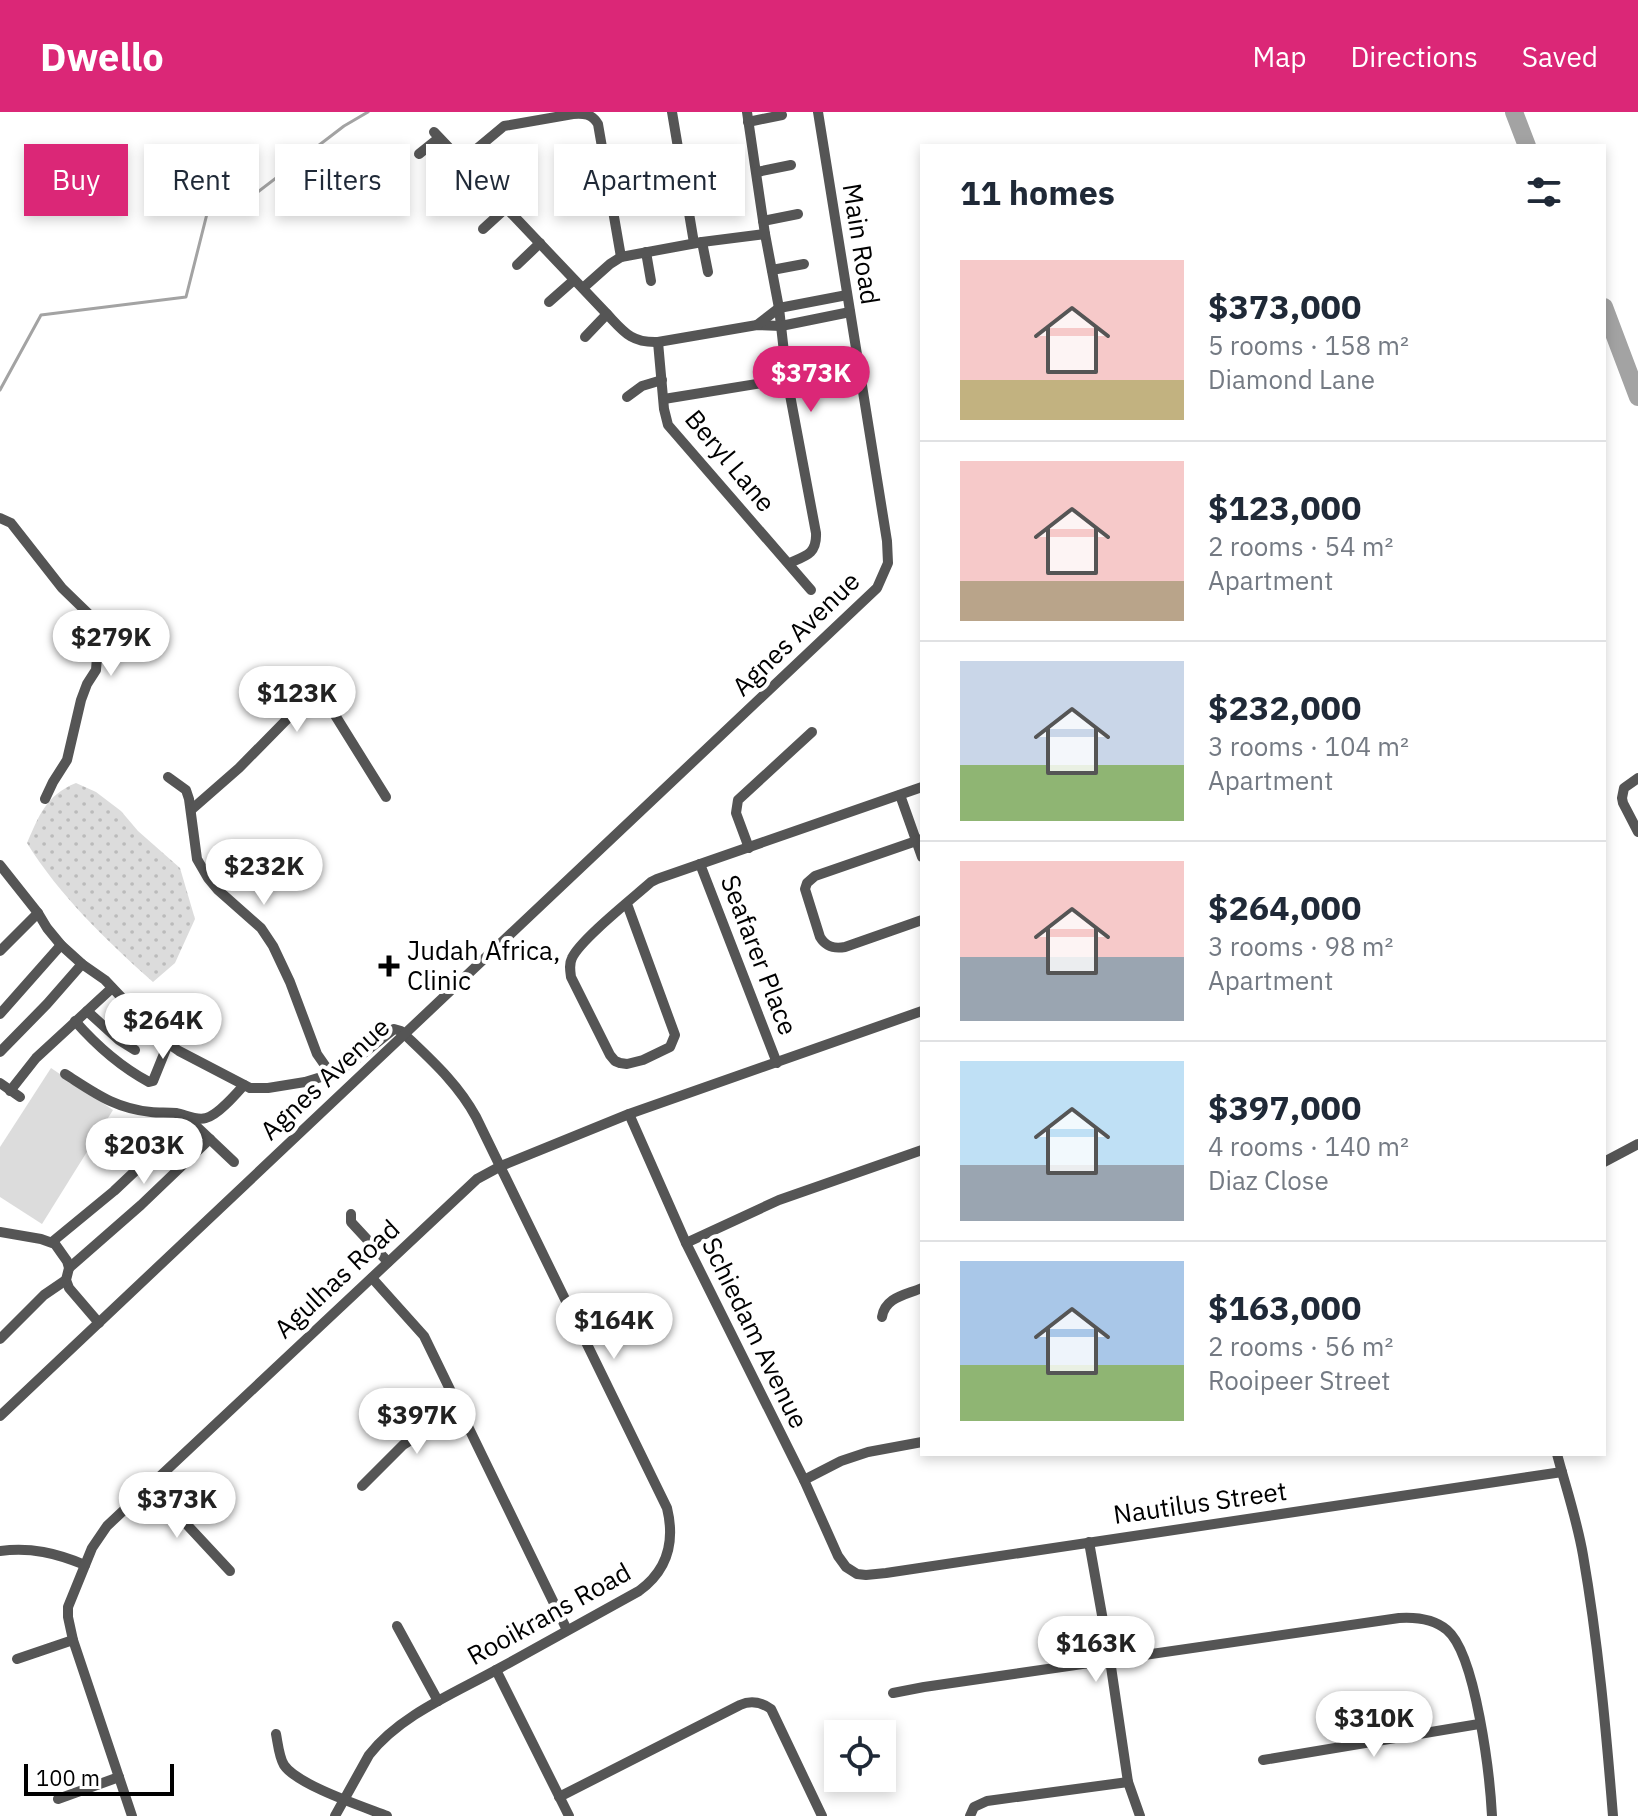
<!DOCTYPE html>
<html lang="en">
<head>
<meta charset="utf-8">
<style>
	body { margin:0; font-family:"IBM Plex Sans",sans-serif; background:#f2f2f3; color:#1f2937; height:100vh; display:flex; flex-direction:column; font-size:30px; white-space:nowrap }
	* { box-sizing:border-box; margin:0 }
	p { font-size:26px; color:#747a83 }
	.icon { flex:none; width:44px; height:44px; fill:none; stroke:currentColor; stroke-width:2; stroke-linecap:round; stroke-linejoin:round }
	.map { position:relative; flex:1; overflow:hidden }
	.panel { position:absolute; left:920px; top:32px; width:686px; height:1312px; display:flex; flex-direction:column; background:#fff; border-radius:0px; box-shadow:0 4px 12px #0003 }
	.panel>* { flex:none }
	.banner { position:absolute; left:24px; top:32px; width:760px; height:72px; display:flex; gap:16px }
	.controls { position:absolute; left:824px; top:1608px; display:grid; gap:16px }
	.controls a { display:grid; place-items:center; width:72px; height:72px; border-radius:0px; background:#fff; box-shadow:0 4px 12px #0003; font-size:40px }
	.scale { position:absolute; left:24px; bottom:20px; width:150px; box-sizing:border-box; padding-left:8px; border:4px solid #000; border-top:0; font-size:22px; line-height:28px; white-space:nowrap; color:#000; -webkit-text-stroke:6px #fff; paint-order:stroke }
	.price { position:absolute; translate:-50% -68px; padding:0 18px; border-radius:28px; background:#fff; color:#222; font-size:26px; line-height:52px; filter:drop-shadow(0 2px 4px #0008) }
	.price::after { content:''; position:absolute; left:50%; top:48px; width:24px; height:18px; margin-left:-12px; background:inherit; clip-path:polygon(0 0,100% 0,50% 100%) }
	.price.active { background:#db2777; color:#fff }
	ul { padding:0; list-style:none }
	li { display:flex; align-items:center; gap:24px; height:200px; padding:0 40px }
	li+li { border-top:2px solid #e0e1e3 }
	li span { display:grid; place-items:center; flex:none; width:224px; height:160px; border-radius:0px; color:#555 }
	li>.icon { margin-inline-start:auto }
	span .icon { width:96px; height:96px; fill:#fffc; stroke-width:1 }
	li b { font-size:34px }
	h2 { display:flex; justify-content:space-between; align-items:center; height:96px; padding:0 40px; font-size:34px }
	.pill { padding:0 28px; border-radius:0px; background:#fff; box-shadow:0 4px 12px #0003; font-size:28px; line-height:72px }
	.pill.active { background:#db2777; color:#fff }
	header { display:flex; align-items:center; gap:48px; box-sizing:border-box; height:112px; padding:0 40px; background:#db2777; color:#fff }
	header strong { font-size:38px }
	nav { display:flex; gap:44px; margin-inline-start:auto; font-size:28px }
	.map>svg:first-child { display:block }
</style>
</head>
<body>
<header>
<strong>Dwello</strong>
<nav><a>Map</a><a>Directions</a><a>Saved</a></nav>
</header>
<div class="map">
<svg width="1638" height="1704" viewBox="0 0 1638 1704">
	<defs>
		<pattern id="garden-dots" width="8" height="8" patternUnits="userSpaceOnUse" patternTransform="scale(2)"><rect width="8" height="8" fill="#dcdcdc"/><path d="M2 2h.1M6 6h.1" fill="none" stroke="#bbb" stroke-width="1.8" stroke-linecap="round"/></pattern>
	</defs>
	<rect width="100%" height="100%" fill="#fff"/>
	<path fill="#dcdcdc" d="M51,956L113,998L42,1112L0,1085V1035Z"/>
	<path fill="url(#garden-dots)" d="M76,671L96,680L121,699L138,719L180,756L195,807L175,851L153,870C107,829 59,783 27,731C39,704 46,683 76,671Z"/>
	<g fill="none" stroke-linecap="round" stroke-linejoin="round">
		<path stroke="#a3a3a3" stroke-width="3" d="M0,278L41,203L186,185L213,78L250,86L344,14L368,0"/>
		<g stroke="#a3a3a3" stroke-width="18">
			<path d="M1514,0L1527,34"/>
			<path d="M1604,195L1638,285"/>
		</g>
		<g stroke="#555" stroke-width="10">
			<path d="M672,0L694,131"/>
			<path d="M747,0L765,122L779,196L787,267L816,421C817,442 806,444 789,451"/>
			<path d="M748,10L782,3"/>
			<path d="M434,20L607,202C624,220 631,231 658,230L757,213L781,214L850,200"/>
			<path d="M419,42L439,26"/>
			<path d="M462,49L504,14L573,2C584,1 592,2 598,12L621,145"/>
			<path d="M757,60L791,53"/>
			<path d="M577,61L606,56"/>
			<path d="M450,79L472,59"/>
			<path d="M763,109L798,102"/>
			<path d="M483,117L506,96"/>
			<path d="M702,130L708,160"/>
			<path d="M646,140L651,169"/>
			<path d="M517,153L540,131"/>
			<path d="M772,158L804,152"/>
			<path d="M583,176L610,152L621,145L702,130L765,122"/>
			<path d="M549,190L574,168"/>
			<path d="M757,213L779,196L847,183"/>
			<path d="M585,225L607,202"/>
			<path d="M658,230L664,297L668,313L811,478"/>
			<path d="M627,285L642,274L662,268"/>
			<path d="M664,287L787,267"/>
			<path d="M0,406L11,411L62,476L95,508L98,532L96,558L87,572L81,588L67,648L53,670L45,687"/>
			<path d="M168,665L186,678L189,687L197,747L208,766L218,778L261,816L273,834L290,870L317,942L331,962"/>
			<path d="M1638,666L1624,676L1622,686L1623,691L1638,720"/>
			<path d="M900,683L922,745"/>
			<path d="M191,698L239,656L301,593L320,585L325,587L386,685"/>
			<path d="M922,727L815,764L807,771L805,777L820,825C826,835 834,837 845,835L922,808"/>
			<path d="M749,736L736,701L738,688L812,620"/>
			<path d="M700,752L777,951"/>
			<path d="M0,753L38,801L47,816L61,833L82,852L105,868L159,925L179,939L250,976H268L305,970L331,962L350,952L394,917L401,919C429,946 457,970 476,1005L667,1396C675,1429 668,1458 639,1479C592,1505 545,1531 498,1557C455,1581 400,1603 369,1643L335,1704"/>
			<path d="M627,792L675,923L670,935L643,948L627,952L620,951L615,949L610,943L571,865C570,858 569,852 572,846C580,828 633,786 651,770L657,767L922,675"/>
			<path d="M0,839L38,801"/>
			<path d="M87,899L119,928L135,938"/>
			<path d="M0,902L61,833"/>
			<path d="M75,909C96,933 121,955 149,970L153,969L168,932"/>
			<path d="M0,940L47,892L82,852"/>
			<path d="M65,962C95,981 114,996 151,1000C159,1001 167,1000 176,1001C186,1003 197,1009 206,1006C218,1003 236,982 244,973"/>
			<path d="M0,971L20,985"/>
			<path d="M10,979L36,946L112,876"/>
			<path d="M629,1002L686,1131L804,1368L838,1444L846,1455L857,1462L866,1463L886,1461L1562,1360"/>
			<path d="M1604,1050L1638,1032"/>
			<path d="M351,1102V1110L388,1150"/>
			<path d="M0,1120L41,1127L55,1132L67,1149L69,1156L66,1168L69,1176L99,1211"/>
			<path d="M52,1130L114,1079L184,1013L191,1012L197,1015L234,1050"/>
			<path d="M686,1131L779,1088L922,1038"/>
			<path d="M69,1156L141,1093L210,1027"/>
			<path d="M372,1166L424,1224L567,1518"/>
			<path d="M882,1205C885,1185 906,1183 922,1176"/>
			<path d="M0,1227L44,1183L66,1168"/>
			<path d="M0,1304L877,476L888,451L887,429L818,0"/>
			<path d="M1557,1342C1566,1376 1577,1408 1583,1443C1598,1529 1606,1617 1613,1704"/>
			<path d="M804,1368L841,1349L868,1340L922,1330"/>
			<path d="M150,1373L230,1459"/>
			<path d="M362,1374L403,1333L458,1298"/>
			<path d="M1089,1430L1110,1548L1128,1670L1140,1704"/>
			<path d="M0,1439C31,1435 56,1441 85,1453"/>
			<path d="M397,1514L438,1589"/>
			<path d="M17,1547L73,1528"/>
			<path d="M496,1558L569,1704"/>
			<path d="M893,1581L924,1575L1399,1506C1415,1505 1434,1507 1447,1518C1476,1542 1490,1665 1492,1704"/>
			<path d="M276,1622C278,1632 279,1645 284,1653C297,1673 364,1695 387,1704"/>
			<path d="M1263,1648L1479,1612"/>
			<path d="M559,1685L740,1593C751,1588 761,1590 771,1597L822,1704"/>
			<path d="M58,1687L119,1665"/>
			<path d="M132,1704L73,1528L68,1505V1495L92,1436L107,1414L477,1067L501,1054L629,1002L922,899"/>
			<path d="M970,1704L974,1695L987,1689L1128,1670"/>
		</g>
	</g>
	<path fill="#000" stroke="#fff" stroke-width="3" d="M385 842h8v8h8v8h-8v8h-8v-8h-8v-8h8z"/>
	<g text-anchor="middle" stroke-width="8" stroke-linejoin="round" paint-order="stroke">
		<g font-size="26" fill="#000" stroke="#fff">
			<text transform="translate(861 132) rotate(81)" y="9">Main Road</text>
			<text transform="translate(730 349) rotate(50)" y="9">Beryl Lane</text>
			<text transform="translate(796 522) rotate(-44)" y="9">Agnes Avenue</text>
			<text transform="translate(759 843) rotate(69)" y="9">Seafarer Place</text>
			<text transform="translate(325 967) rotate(-43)" y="9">Agnes Avenue</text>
			<text transform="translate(337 1167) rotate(-43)" y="9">Agulhas Road</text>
			<text transform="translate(755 1221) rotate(64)" y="9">Schiedam Avenue</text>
			<text transform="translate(1200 1391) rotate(-8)" y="9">Nautilus Street</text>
			<text transform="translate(549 1502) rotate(-29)" y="9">Rooikrans Road</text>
		</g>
		<g font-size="26" fill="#000" stroke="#fff" text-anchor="start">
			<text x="407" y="848">Judah Africa,<tspan x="407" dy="30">Clinic</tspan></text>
		</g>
	</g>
</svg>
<div class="controls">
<a><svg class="icon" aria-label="locate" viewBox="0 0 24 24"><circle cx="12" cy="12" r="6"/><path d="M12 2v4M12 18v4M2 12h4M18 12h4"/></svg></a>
</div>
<div class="scale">100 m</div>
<b class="price active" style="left:811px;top:302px">$373K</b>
<b class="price" style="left:111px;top:566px">$279K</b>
<b class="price" style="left:297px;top:622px">$123K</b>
<b class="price" style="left:264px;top:795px">$232K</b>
<b class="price" style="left:163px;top:949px">$264K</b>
<b class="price" style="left:144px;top:1074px">$203K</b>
<b class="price" style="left:614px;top:1249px">$164K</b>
<b class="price" style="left:417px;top:1344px">$397K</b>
<b class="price" style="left:177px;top:1428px">$373K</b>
<b class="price" style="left:1096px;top:1572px">$163K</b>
<b class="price" style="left:1374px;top:1647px">$310K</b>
<div class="banner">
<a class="pill active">Buy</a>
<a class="pill">Rent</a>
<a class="pill">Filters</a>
<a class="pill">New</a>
<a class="pill">Apartment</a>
</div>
<section class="panel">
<h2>11 homes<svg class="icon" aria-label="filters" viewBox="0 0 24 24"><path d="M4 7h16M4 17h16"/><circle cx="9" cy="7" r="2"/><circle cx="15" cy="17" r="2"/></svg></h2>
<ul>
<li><span style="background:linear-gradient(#f6c9c9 75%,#c2b280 0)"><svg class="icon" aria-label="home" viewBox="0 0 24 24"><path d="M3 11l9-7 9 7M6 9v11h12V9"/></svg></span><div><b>$373,000</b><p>5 rooms · 158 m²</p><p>Diamond Lane</p></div></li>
<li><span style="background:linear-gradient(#f6c9c9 75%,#b9a48a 0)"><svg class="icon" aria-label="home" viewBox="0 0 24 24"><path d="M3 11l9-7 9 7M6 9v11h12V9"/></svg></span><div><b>$123,000</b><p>2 rooms · 54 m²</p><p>Apartment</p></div></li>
<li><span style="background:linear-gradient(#c9d6e8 65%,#8fb573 0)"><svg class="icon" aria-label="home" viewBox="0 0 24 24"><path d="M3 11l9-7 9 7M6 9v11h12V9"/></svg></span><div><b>$232,000</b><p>3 rooms · 104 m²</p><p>Apartment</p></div></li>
<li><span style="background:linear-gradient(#f6c9c9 60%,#9aa5b1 0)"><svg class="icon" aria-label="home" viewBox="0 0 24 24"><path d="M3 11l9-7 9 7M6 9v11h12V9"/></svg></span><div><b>$264,000</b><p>3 rooms · 98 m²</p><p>Apartment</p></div></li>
<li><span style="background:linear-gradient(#bfe0f5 65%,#9aa5b1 0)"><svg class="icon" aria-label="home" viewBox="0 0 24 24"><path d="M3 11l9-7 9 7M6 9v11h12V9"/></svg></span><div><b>$397,000</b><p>4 rooms · 140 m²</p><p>Diaz Close</p></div></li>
<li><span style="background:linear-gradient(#a9c7e8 65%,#8fb573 0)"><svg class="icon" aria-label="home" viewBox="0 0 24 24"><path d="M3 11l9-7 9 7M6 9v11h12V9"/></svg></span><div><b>$163,000</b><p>2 rooms · 56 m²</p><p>Rooipeer Street</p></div></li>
</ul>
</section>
</div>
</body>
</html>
